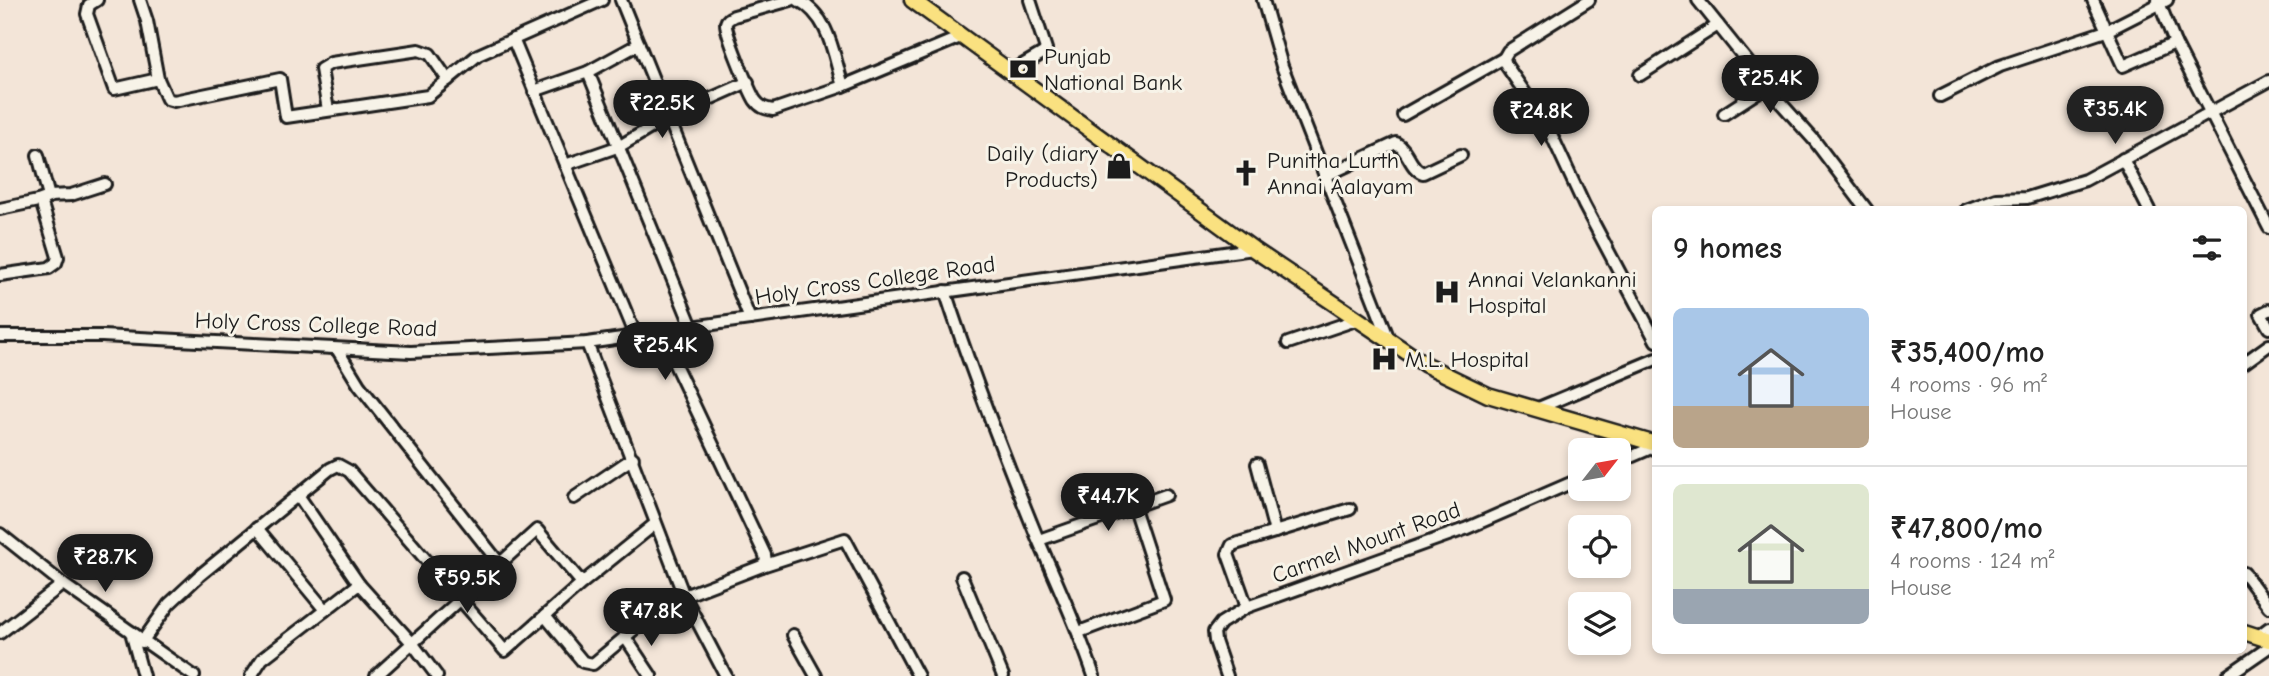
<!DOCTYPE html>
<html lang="en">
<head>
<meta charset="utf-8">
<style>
	body { margin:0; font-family:"Comic Neue",sans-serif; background:#f6f6f6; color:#222; height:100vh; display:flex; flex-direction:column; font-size:26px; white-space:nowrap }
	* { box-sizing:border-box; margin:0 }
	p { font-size:23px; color:#767676 }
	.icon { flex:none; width:38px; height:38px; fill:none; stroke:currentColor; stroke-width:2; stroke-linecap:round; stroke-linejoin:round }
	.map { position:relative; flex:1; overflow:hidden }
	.drawer { position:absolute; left:1652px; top:206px; width:595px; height:448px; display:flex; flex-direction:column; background:#fff; border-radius:10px; box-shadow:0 4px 10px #0003 }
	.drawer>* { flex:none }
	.needle { width:46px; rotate:59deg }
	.buttons { position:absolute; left:1568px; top:438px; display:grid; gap:14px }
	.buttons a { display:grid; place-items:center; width:63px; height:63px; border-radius:10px; background:#fff; box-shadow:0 4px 10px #0003; font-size:35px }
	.price { position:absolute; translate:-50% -60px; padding:0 16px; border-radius:24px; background:#1c1c1c; color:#fff; font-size:23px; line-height:46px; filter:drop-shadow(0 2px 4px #0008) }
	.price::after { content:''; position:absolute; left:50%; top:42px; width:21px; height:16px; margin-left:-10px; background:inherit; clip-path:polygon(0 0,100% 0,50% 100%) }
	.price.current { background:#222; color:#fff }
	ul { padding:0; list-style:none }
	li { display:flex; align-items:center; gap:21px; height:175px; padding:0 21px }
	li+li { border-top:2px solid #e0e0e0 }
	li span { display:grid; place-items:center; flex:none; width:196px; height:140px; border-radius:10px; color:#555 }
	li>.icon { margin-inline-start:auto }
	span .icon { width:84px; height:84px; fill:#fffc; stroke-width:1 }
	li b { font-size:30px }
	h2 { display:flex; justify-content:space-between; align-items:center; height:84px; padding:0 21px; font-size:30px }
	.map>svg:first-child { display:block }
</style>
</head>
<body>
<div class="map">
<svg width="2269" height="676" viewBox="0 0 2269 676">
	<rect width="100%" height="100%" fill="#f3e5d8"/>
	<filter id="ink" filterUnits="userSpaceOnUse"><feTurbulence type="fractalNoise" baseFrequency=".0143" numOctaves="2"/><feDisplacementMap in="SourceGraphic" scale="14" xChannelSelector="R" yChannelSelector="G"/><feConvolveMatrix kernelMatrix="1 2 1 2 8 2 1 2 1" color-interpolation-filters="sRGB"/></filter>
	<g filter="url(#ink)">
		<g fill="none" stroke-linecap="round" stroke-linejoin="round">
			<g stroke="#1c1c1c" stroke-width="16">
				<g id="minor">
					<path d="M97,0L89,5L87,14L114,89L158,79L167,99L174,101L280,79L286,117L428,96L478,55L602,0"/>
					<path d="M140,0L147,21L158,79"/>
					<path d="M621,0L750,319"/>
					<path d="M791,0L734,16C730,18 727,19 726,23C724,30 750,92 755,100C760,107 765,109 773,110L843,86L963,36"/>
					<path d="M798,0C830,17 833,54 843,86"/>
					<path d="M1263,0L1282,66L1390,342"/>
					<path d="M1589,0L1508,51L1504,58L1506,65L1540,115L1552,136L1584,205L1656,341"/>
					<path d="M1698,0L1779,101L1814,140L1867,210"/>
					<path d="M2093,0L2123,66L2175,43L2269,228"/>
					<path d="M2158,0L2175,43"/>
					<path d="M513,39L636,336"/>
					<path d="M1012,71L1043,53L1046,49L1030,0"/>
					<path d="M588,72L692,327"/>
					<path d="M1640,75L1718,25"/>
					<path d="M534,91L588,72L639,44"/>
					<path d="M1940,96L2000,66L2106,31L2167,0"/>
					<path d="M328,110L321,69L331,63L419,50L430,54L448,80"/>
					<path d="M1724,114L1767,86"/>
					<path d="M1403,115L1504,58"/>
					<path d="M2123,159L2149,210"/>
					<path d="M565,165L620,146L669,117L748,82"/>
					<path d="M1325,176L1396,143C1409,150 1409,168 1423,173L1461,155"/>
					<path d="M49,196L71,195L105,184"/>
					<path d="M0,209L38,201L49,197L38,155"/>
					<path d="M1966,210L1996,199L2027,198L2085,180L2269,81"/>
					<path d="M0,275L49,268L56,263L58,257L41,201"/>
					<path d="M945,291C972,374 1004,456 1037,537C1057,583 1078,628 1094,676"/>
					<path d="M2269,310L2261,314L2269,328"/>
					<path d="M0,336H102L411,352L587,343L636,336L661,335L692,327L1253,249"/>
					<path d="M587,343L684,596L726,676"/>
					<path d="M1288,343L1356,320"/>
					<path d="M337,349L359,385L500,564"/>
					<path d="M2244,363L2269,345"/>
					<path d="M1536,409L1656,359"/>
					<path d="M1619,462L1656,446"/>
					<path d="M1257,464L1275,532"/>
					<path d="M298,495L359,584"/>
					<path d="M574,498L633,458"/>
					<path d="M257,528L325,610"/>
					<path d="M0,534L63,584L194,676"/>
					<path d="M1039,540L1166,495"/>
					<path d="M762,566L845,539L918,676"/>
					<path d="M2244,573L2269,607"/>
					<path d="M962,577L1003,676"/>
					<path d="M1247,607L1228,554L1232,545L1350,509"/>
					<path d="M545,616L583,662L593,664L644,621L684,596L762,566L766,562L765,555L661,335"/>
					<path d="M131,632L143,676"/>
					<path d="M1079,632L1164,600L1134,508"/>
					<path d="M0,633L63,584"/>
					<path d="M793,635L816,676"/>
					<path d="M625,637L651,676"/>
					<path d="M2257,637L2269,628"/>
					<path d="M142,642L169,604L199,576L330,469L338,465L349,471L505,651L582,583L655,524"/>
					<path d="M251,676L262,659L359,584L413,644L437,676"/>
					<path d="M376,676L537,530L582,583"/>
					<path d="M1227,676L1215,641L1214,632L1221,623L1247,607L1465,529L1580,479"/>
					<path d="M2227,676L2269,647"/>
				</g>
			</g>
			<g stroke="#1c1c1c" stroke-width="19">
				<g id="major">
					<path d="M912,0L1253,249L1426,365L1488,395L1656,444"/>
					<path d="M2244,632L2269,640"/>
				</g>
			</g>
			<use href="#minor" stroke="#f7f3e8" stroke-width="10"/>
			<use href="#major" stroke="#fae180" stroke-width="14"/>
		</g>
	</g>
	<defs>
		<g id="bank-bare" transform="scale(2.1)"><path d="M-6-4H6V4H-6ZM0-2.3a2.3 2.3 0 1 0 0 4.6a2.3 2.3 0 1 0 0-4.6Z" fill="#1c1c1c" stroke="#f7f3e8" stroke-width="2.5" paint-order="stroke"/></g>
		<g id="shop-bare" transform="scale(2.1)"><path d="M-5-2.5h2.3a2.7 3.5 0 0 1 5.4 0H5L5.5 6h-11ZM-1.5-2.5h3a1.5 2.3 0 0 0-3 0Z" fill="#1c1c1c" stroke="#f7f3e8" stroke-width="2.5" paint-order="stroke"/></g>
		<g id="church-bare" transform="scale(2.1)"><path d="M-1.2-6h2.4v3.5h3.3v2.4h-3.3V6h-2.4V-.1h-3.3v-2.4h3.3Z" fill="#1c1c1c" stroke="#f7f3e8" stroke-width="2.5" paint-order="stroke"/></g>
		<g id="hospital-bare" transform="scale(2.1)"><path d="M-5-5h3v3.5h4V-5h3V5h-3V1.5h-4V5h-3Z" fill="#1c1c1c" stroke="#f7f3e8" stroke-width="2.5" paint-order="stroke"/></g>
	</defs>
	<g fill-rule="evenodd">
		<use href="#bank-bare" x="1023" y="69"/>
		<use href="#shop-bare" x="1119" y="166"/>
		<use href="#church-bare" x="1246" y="173"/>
		<use href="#hospital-bare" x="1447" y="292"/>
		<use href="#hospital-bare" x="1384" y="359"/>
	</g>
	<g text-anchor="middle" stroke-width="6" stroke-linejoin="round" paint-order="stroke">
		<g font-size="23" fill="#1c1c1c" stroke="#f7f3e8" text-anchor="start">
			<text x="1044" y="64">Punjab<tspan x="1044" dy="26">National Bank</tspan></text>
			<text x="1098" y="161" text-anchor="end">Daily (diary<tspan x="1098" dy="26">Products)</tspan></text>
			<text x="1267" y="168">Punitha Lurth<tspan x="1267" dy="26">Annai Aalayam</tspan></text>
			<text x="1468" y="287">Annai Velankanni<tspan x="1468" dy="26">Hospital</tspan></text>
			<text x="1405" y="367">M.L. Hospital</text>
		</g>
		<g font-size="23" fill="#1c1c1c" stroke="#f7f3e8">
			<text transform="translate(875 280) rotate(-8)" y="8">Holy Cross College Road</text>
			<text transform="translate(316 324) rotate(2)" y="8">Holy Cross College Road</text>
			<text transform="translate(1366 542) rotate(-20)" y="8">Carmel Mount Road</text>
		</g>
	</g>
</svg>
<div class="buttons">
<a><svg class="needle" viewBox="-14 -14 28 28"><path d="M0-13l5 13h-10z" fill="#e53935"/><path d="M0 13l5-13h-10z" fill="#767676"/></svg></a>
<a><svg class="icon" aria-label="locate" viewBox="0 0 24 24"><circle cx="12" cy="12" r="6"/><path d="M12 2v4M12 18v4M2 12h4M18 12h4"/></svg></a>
<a><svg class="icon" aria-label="layers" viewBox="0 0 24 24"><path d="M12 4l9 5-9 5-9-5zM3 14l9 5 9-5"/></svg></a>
</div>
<b class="price" style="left:1770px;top:115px">₹25.4K</b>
<b class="price" style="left:662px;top:140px">₹22.5K</b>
<b class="price current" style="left:2115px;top:146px">₹35.4K</b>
<b class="price" style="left:1541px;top:148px">₹24.8K</b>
<b class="price" style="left:665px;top:382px">₹25.4K</b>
<b class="price" style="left:1108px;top:533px">₹44.7K</b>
<b class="price" style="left:105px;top:594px">₹28.7K</b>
<b class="price" style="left:467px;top:615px">₹59.5K</b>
<b class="price" style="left:651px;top:648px">₹47.8K</b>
<section class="drawer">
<h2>9 homes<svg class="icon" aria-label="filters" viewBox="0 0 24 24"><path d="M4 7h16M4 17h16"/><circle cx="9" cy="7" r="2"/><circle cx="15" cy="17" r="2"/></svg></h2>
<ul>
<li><span style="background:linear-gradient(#a9c7e8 70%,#b9a48a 0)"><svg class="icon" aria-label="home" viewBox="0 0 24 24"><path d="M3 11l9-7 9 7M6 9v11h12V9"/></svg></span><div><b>₹35,400/mo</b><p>4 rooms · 96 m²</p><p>House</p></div></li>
<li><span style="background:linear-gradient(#dfe7d0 75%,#9aa5b1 0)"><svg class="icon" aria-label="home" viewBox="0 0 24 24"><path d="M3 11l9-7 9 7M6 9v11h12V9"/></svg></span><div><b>₹47,800/mo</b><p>4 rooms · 124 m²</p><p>House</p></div></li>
</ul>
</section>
</div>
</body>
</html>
